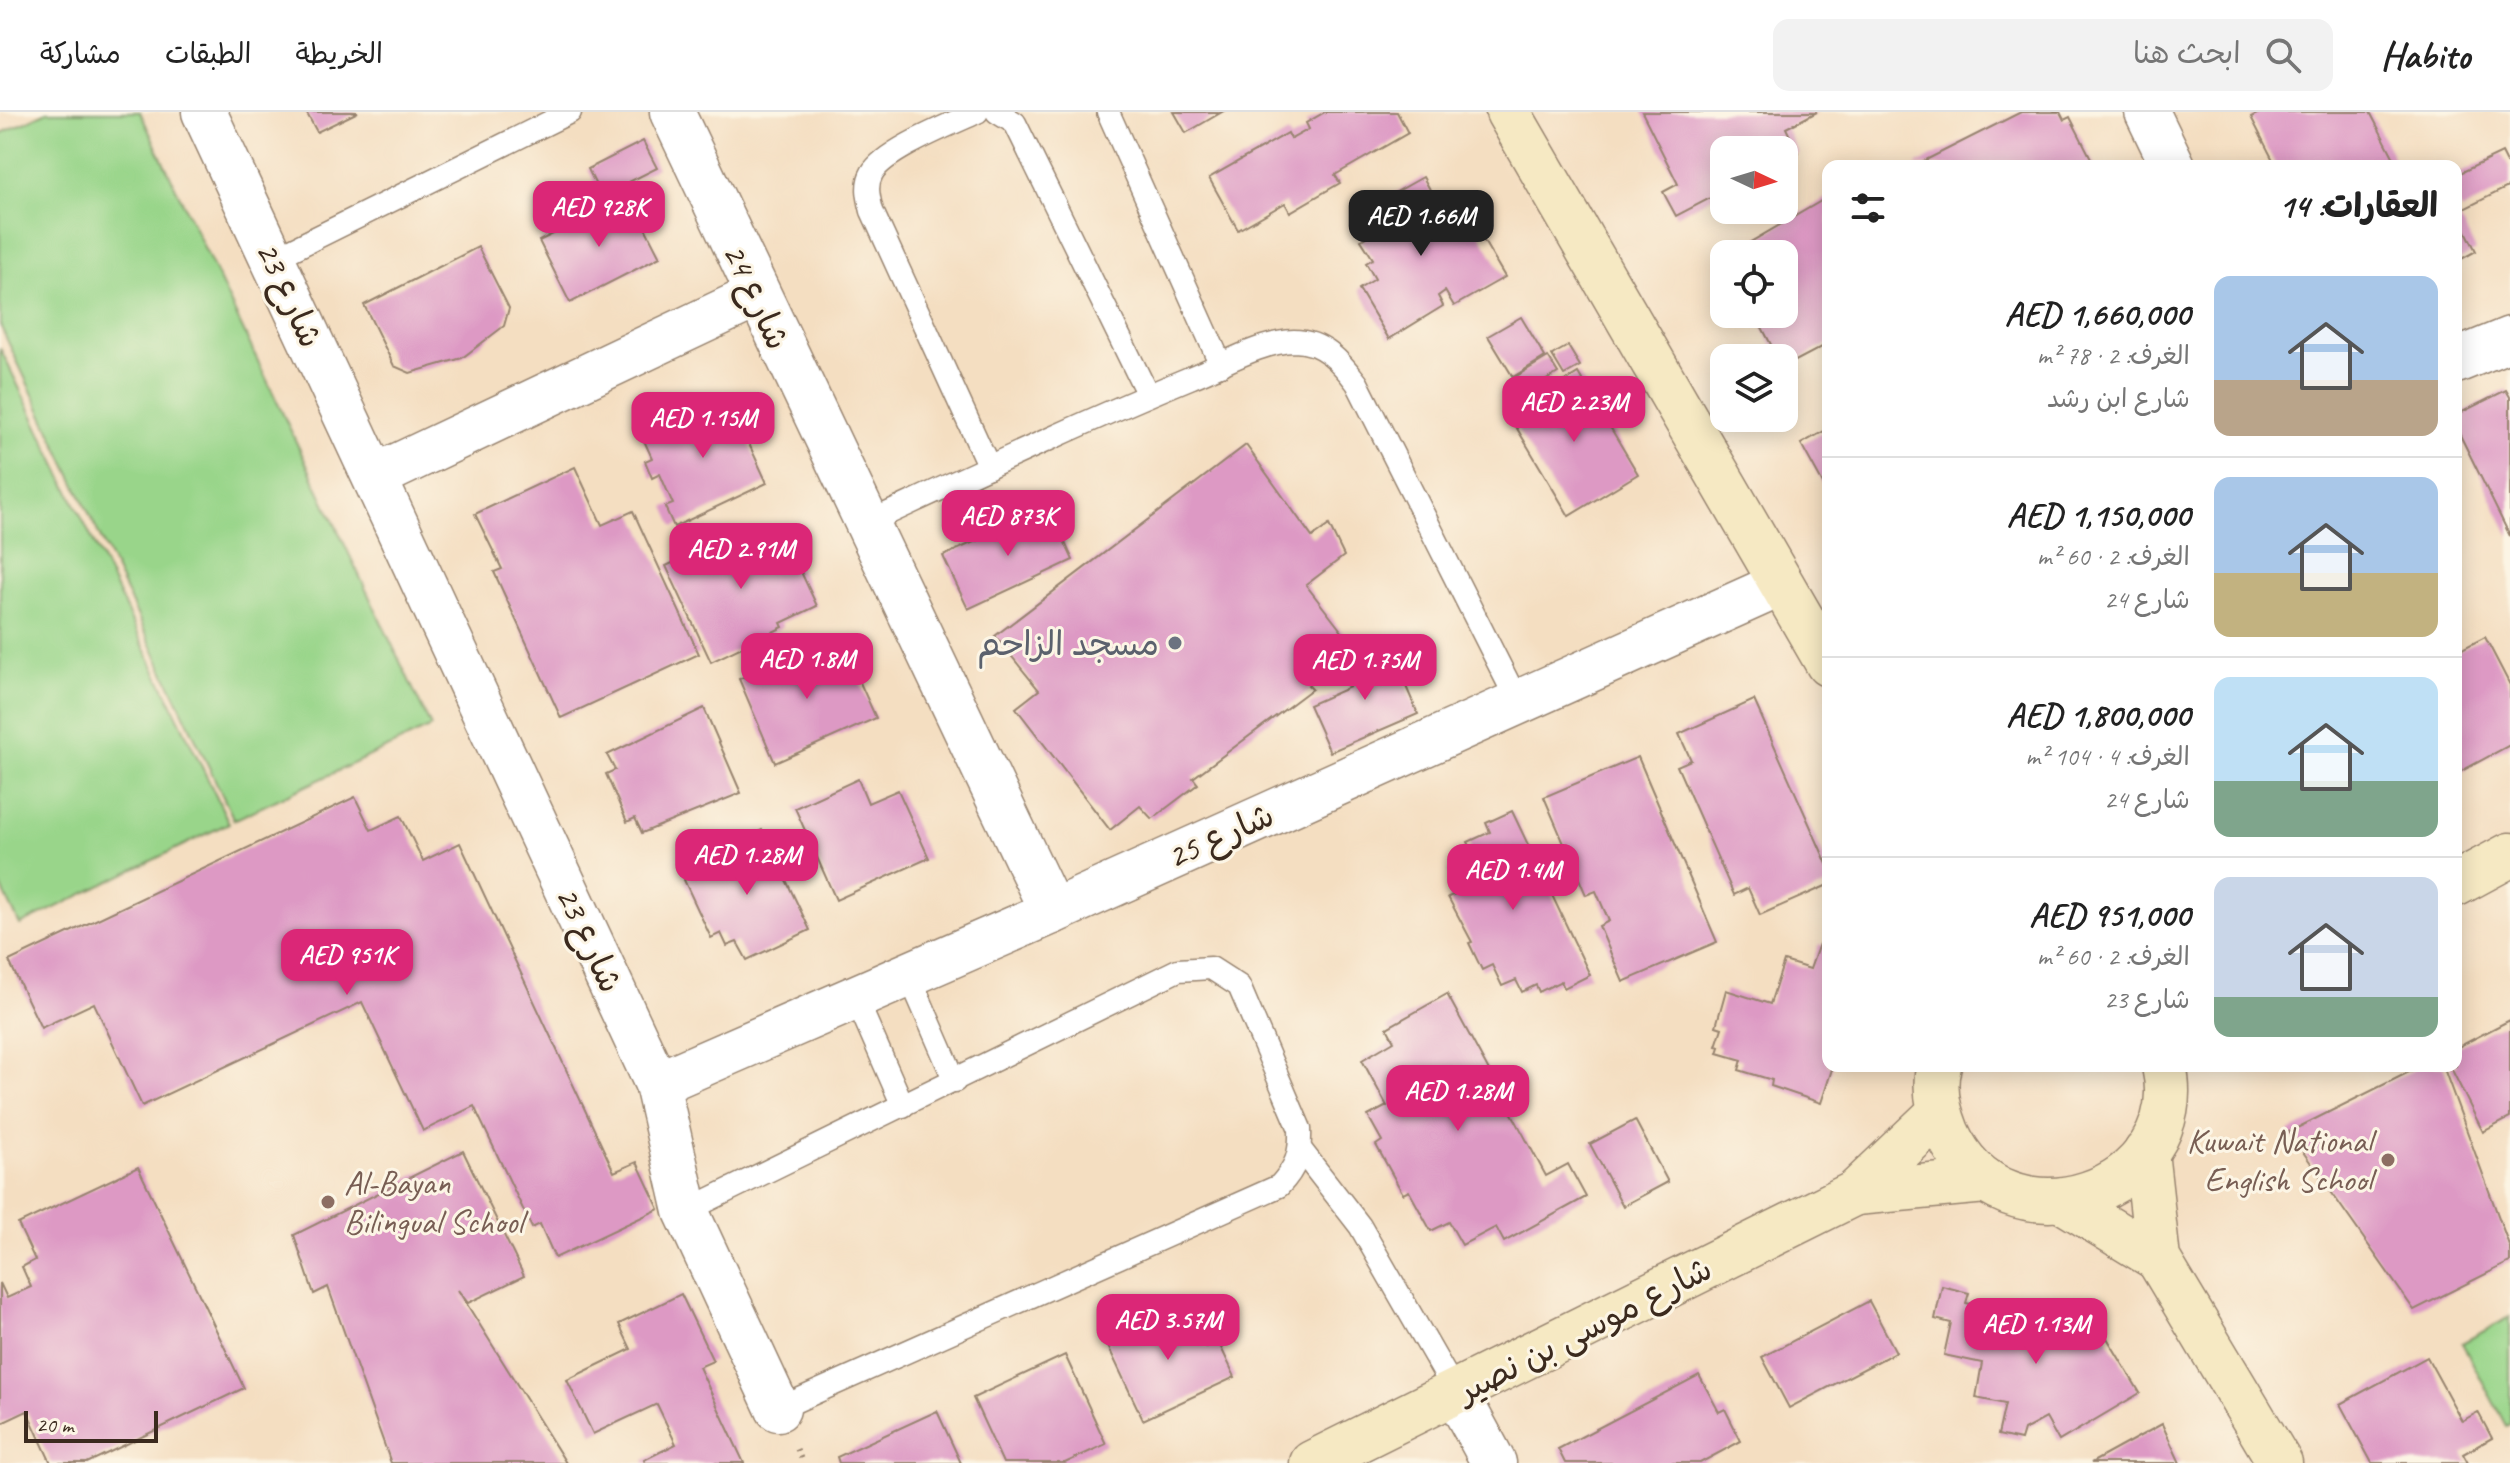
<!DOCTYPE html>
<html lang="ar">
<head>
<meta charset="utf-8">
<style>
	body { margin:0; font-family:Caveat,"Playpen Sans Arabic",sans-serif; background:#f2f2f2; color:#222; direction:rtl; height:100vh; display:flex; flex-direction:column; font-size:30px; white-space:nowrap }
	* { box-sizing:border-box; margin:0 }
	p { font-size:26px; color:#767676 }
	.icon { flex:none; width:44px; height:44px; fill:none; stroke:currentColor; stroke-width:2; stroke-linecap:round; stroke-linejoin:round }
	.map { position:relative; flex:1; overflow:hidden; direction:ltr }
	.details { position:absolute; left:1822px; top:48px; width:640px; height:912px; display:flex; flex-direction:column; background:#fff; border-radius:16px; box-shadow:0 4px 20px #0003; direction:rtl }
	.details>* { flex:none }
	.needle { width:52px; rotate:94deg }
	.tools { position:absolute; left:1710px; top:24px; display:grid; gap:16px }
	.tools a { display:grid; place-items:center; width:88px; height:88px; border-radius:16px; background:#fff; box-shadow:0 4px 20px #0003; font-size:40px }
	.scale { position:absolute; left:24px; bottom:20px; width:134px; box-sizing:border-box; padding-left:8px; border:4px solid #3b2a1e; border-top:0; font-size:22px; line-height:28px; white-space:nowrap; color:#3b2a1e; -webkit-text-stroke:6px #fcf5e5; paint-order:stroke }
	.price { position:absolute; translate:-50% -68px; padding:0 18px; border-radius:16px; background:#db2777; color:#fff; font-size:26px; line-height:52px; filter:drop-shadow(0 2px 4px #0008) }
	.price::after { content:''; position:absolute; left:50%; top:48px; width:24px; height:18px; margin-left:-12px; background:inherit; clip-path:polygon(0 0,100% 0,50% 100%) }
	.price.current { background:#222; color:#fff }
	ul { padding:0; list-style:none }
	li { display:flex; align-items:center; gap:24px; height:200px; padding:0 24px }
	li+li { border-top:2px solid #e0e0e0 }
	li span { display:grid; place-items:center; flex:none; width:224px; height:160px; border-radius:16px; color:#555 }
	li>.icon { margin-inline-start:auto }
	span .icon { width:96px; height:96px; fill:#fffc; stroke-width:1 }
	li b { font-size:34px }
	h2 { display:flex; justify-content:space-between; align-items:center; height:96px; padding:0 24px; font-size:34px }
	header { display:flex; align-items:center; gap:48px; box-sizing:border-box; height:112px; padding:0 40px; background:#fff; border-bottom:2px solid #e0e0e0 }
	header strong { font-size:38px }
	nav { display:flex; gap:44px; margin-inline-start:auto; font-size:28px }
	.search { width:560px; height:72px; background:#f2f2f2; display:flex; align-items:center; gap:20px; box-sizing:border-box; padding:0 28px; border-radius:16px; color:#767676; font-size:30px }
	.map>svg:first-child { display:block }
</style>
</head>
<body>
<header>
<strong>Habito</strong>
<div class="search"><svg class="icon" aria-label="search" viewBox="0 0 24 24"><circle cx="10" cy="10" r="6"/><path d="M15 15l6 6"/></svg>ابحث هنا</div>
<nav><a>الخريطة</a><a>الطبقات</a><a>مشاركة</a></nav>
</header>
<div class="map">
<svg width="2510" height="1351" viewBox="0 0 2510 1351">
	<rect width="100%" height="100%" fill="#fcf5e5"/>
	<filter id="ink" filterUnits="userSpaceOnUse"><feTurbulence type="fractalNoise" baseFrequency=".0125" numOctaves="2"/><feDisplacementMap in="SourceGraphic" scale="16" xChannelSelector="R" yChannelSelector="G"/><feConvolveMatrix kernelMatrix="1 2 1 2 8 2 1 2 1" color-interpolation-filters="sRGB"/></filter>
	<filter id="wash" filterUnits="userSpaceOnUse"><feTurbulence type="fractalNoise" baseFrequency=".006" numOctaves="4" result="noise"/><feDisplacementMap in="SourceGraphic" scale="32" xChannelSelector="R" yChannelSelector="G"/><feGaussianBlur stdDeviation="1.8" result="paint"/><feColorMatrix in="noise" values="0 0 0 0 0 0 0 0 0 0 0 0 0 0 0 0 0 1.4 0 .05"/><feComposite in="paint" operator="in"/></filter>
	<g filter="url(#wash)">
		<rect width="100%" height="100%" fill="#f4dec1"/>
		<g fill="#99d58a" stroke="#6a8054" stroke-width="2">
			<path d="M47,0H140L431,615L234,708L0,213V22Z"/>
			<path d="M0,236L229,711L20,813L0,772Z"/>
			<path d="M2510,1205V1312L2506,1314L2462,1231Z"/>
		</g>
		<g id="blocks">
			<g fill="#dd99c4">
				<path d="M306,0H358L317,20Z"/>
				<path d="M1174,0H1222L1186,21Z"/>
				<path d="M1325,0H1397L1408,21L1335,63L1340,71L1290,100L1285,91L1238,118L1209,66L1288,21L1291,27L1309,17L1306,11Z"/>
				<path d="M1642,0H1817L1786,16L1798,41L1784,48V38H1724V79L1676,104L1663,80L1678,72Z"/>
				<path d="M2021,0H2060L2064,8L2070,5L2095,54H1914Z"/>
				<path d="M2261,0H2370L2398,54H2276L2251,5Z"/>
				<path d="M643,29L657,56L601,84L588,57Z"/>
				<path d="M2502,41L2510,57V74L2462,98L2456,86V63Z"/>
				<path d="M1423,65L1449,112L1468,102L1505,165L1454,194L1445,179L1438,184L1443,194L1389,227L1359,177L1375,167L1366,151L1373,147L1361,128L1371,122L1359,101Z"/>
				<path d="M629,84L660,145L570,191L539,129Z"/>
				<path d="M1828,85V232L1784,255V246H1778L1755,202H1784V142H1739L1751,136L1749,131Z"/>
				<path d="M2456,99L2476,139L2456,150Z"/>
				<path d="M478,135L509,196L504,214L462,246L410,261L394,254L364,193Z"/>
				<path d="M1521,205L1545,245L1513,265L1488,224Z"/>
				<path d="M1568,234L1580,254L1564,263L1552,243Z"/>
				<path d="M1548,245L1558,261L1516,286L1507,270Z"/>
				<path d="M1578,261L1638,362L1569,404L1509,303Z"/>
				<path d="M2506,278L2510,285V424L2456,315V303Z"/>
				<path d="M726,282L767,371L674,415L665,395L673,392L660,362L652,366L645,349L652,346L641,322Z"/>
				<path d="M1828,317V381L1801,332Z"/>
				<path d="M1246,333L1312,425L1329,413L1344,444L1306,473L1356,538L1308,573L1312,577L1193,666L1198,672L1152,707L1140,694L1110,718L1016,596L1039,578L995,524Z"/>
				<path d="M575,355L602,413L633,399L699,542L561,606L494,460L502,457L475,402Z"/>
				<path d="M1049,396L1073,448L968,497L943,444Z"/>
				<path d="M780,415L817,494L781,511L783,515L711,550L666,454L738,420L744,433Z"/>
				<path d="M2485,525L2510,573V633L2456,662V540Z"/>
				<path d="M843,533L876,606L775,651L739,567L814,534L819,544Z"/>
				<path d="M1389,535L1418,602L1330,640L1309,593L1350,575L1342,556Z"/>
				<path d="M1754,588L1828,754V773L1760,803L1748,776L1734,783L1677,654L1691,648L1679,622Z"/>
				<path d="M704,596L741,681L642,721L635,706L627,710L606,662L615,658L607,643Z"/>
				<path d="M1638,645L1717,830L1623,870L1599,814L1609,809L1596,779L1586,783L1544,685Z"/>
				<path d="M858,667L868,691L898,678L929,746L836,788L795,696Z"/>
				<path d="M355,685L371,718L401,704L423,749L460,731L614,1060L637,1050L659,1097L555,1146L540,1112L532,1116L474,994L423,1019L362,890L142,994L94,891L41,916L9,849Z"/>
				<path d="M1512,699L1590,863L1564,876L1561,869L1539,880L1536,873L1522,880L1516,868L1502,874L1492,853L1482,858L1469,831L1472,830L1448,785L1458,781L1448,759L1462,752L1457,743L1471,736L1468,730L1490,720L1486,711Z"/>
				<path d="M762,718L810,818L747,848L737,830L727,834L721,821L711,826L684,768L704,758L700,748Z"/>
				<path d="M1819,832L1828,835V954H1833L1821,991L1771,974L1772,968L1739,958L1742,948L1718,941L1720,935L1716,934L1722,916L1716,914L1726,878L1770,892L1784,849L1810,857Z"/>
				<path d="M1447,882L1546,1064L1568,1052L1586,1085L1504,1130L1496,1115L1462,1133L1449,1110L1431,1119L1409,1079L1403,1082L1376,1033L1382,1029L1368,1004L1387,994L1362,948L1394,929L1387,916Z"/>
				<path d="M2510,908V1006L2483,1020L2450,954H2456V936Z"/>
				<path d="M2421,954H2443L2510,1136V1150L2414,1198L2289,1020Z"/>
				<path d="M1635,1008L1668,1070L1623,1094L1590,1032Z"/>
				<path d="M463,1039L524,1164L468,1191L458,1178L566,1351H391L328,1175L314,1182L294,1123Z"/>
				<path d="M138,1055L244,1276L87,1351H51L27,1299L0,1312V1171L7,1186L31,1175L22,1155L35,1148L18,1112Z"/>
				<path d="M1942,1174L1969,1181L1966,1191L2104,1221L2140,1281L2059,1329L2046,1306L2024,1318L2021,1328L1998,1323L2005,1292L1976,1286L1982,1251L1944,1243L1951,1211L1935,1207Z"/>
				<path d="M681,1182L713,1249L699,1255L744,1351H645L644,1348L676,1332L657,1292L593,1322L567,1268L631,1237L619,1212Z"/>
				<path d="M1869,1189L1896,1240L1789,1296L1762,1245Z"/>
				<path d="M1186,1193L1206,1235L1218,1229L1235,1265L1143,1308L1106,1230Z"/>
				<path d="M1065,1243L1106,1332L1065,1351H1003L973,1286Z"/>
				<path d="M2427,1245L2462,1309L2478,1300L2492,1326L2463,1342L2468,1351H2372L2340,1292Z"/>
				<path d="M1699,1263L1719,1300L1725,1297L1741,1329L1700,1351H1565L1558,1337Z"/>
				<path d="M937,1299L961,1351H839L837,1345Z"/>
				<path d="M2162,1312L2180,1351H2091Z"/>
			</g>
		</g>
	</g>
	<g filter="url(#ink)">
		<use href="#blocks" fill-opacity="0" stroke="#988470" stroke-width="2"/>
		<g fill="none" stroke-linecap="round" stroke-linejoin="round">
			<g stroke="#988470" stroke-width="25">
				<g id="lane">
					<path d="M977,0C952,12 885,38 872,61C865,73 869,87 872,99L989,355"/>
					<path d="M997,0L1015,11L1148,283"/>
					<path d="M1108,0L1221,253"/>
					<path d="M273,147L570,0"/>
					<path d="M865,412C973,362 1081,311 1192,265C1223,253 1260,230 1294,229C1323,229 1341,250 1357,271L1517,588"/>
					<path d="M908,861L955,969"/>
					<path d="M855,884L903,994"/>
					<path d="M1301,1038L1360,1114L1456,1281"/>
					<path d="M686,1099L1178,858L1211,856L1239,874L1300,1017C1301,1042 1296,1056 1279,1074L778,1297"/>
				</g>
			</g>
			<g stroke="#988470" stroke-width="47">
				<g id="street">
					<path d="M204,0L657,972L686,1099L778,1297"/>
					<path d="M672,0L1052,800"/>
					<path d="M2147,0L2173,54"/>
					<path d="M2456,249L2510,227"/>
					<path d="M376,364L756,184"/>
					<path d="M657,972L1052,800L1781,472"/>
					<path d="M1456,1281L1494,1351"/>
				</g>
			</g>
			<g stroke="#988470" stroke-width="47">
				<g id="secondary">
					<path d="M1508,0L1828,552"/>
					<path d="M2456,772L2510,743"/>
					<path d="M1939,954C1933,975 1939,1000 1947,1020C2004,1147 2193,1079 2164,954"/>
					<path d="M2146,1040L2158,1147L2280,1351"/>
					<path d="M1855,1081L1986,1069"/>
					<path d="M2063,1089L2158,1147"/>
					<path d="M1312,1351L1855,1081L1939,1001"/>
				</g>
			</g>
			<path stroke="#988470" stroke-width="5" stroke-dasharray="2 6" stroke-linecap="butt" d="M797,1337L803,1351"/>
			<use href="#lane" stroke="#fff" stroke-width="22"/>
			<use href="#street" stroke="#fff" stroke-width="44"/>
			<use href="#secondary" stroke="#f6e9c3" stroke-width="44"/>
		</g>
	</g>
	<circle fill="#6b7280" stroke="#fcf5e5" stroke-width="3" cx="1175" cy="531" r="8"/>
	<g fill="#8d6e63" stroke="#fcf5e5" stroke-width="3">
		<circle cx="2388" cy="1048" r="8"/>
		<circle cx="328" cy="1090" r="8"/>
	</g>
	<g text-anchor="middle" stroke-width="6" stroke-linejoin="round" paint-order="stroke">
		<g font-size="34" fill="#3b2a1e" stroke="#fcf5e5">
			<text transform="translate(290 182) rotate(65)" y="12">شارع 23</text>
			<text transform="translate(757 184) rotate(65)" y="12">شارع 24</text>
			<text transform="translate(1220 723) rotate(-24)" y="12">شارع 25</text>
			<text transform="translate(590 827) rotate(65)" y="12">شارع 23</text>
			<text transform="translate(1584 1217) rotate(-27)" y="12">شارع موسى بن نصير</text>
		</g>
		<g font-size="34" fill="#5b616d" stroke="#fcf5e5" text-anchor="end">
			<text x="1159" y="543">مسجد الزاحم</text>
		</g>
		<g font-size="34" fill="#785e54" stroke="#fcf5e5" text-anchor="end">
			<text x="2372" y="1040">Kuwait National<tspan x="2372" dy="39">English School</tspan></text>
			<text x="344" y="1082" text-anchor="start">Al-Bayan<tspan x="344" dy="39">Bilingual School</tspan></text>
		</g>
	</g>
</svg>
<div class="tools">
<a><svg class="needle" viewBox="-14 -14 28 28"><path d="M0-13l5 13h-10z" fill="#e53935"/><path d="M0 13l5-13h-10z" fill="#767676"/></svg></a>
<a><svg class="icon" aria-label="locate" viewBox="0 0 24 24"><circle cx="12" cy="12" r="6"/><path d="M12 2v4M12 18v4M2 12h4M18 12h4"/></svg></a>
<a><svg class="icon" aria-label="layers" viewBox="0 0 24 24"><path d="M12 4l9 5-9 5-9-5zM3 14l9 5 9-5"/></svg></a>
</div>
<div class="scale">20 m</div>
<b class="price" style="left:599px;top:137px">AED 928K</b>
<b class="price current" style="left:1421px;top:146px">AED 1.66M</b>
<b class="price" style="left:1574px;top:332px">AED 2.23M</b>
<b class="price" style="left:703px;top:348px">AED 1.15M</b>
<b class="price" style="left:1008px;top:446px">AED 873K</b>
<b class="price" style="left:741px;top:479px">AED 2.91M</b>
<b class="price" style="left:807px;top:589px">AED 1.8M</b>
<b class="price" style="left:1365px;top:590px">AED 1.75M</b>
<b class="price" style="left:747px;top:785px">AED 1.28M</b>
<b class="price" style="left:1513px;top:800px">AED 1.4M</b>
<b class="price" style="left:347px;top:885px">AED 951K</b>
<b class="price" style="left:1458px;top:1021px">AED 1.28M</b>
<b class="price" style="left:1168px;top:1250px">AED 3.57M</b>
<b class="price" style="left:2036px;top:1254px">AED 1.13M</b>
<section class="details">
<h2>العقارات: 14<svg class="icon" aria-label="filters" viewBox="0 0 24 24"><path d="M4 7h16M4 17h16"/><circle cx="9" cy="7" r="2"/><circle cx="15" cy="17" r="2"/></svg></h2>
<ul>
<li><span style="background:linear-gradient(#a9c7e8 65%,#b9a48a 0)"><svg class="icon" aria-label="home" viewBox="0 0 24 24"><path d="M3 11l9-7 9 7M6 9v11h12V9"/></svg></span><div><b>AED 1,660,000</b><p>الغرف: 2 · 78 m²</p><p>شارع ابن رشد</p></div></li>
<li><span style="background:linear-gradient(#a9c7e8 60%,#c2b280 0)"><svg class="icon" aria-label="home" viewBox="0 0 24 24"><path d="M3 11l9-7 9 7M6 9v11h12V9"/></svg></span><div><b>AED 1,150,000</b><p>الغرف: 2 · 60 m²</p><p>شارع 24</p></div></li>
<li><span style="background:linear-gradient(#bfe0f5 65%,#7fa58c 0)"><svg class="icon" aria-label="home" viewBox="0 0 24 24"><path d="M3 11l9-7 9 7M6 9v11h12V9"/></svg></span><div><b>AED 1,800,000</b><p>الغرف: 4 · 104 m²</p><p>شارع 24</p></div></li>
<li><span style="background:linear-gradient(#c9d6e8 75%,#7fa58c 0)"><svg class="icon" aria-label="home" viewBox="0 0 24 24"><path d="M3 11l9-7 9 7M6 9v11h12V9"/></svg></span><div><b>AED 951,000</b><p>الغرف: 2 · 60 m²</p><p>شارع 23</p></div></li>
</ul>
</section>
</div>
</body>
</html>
